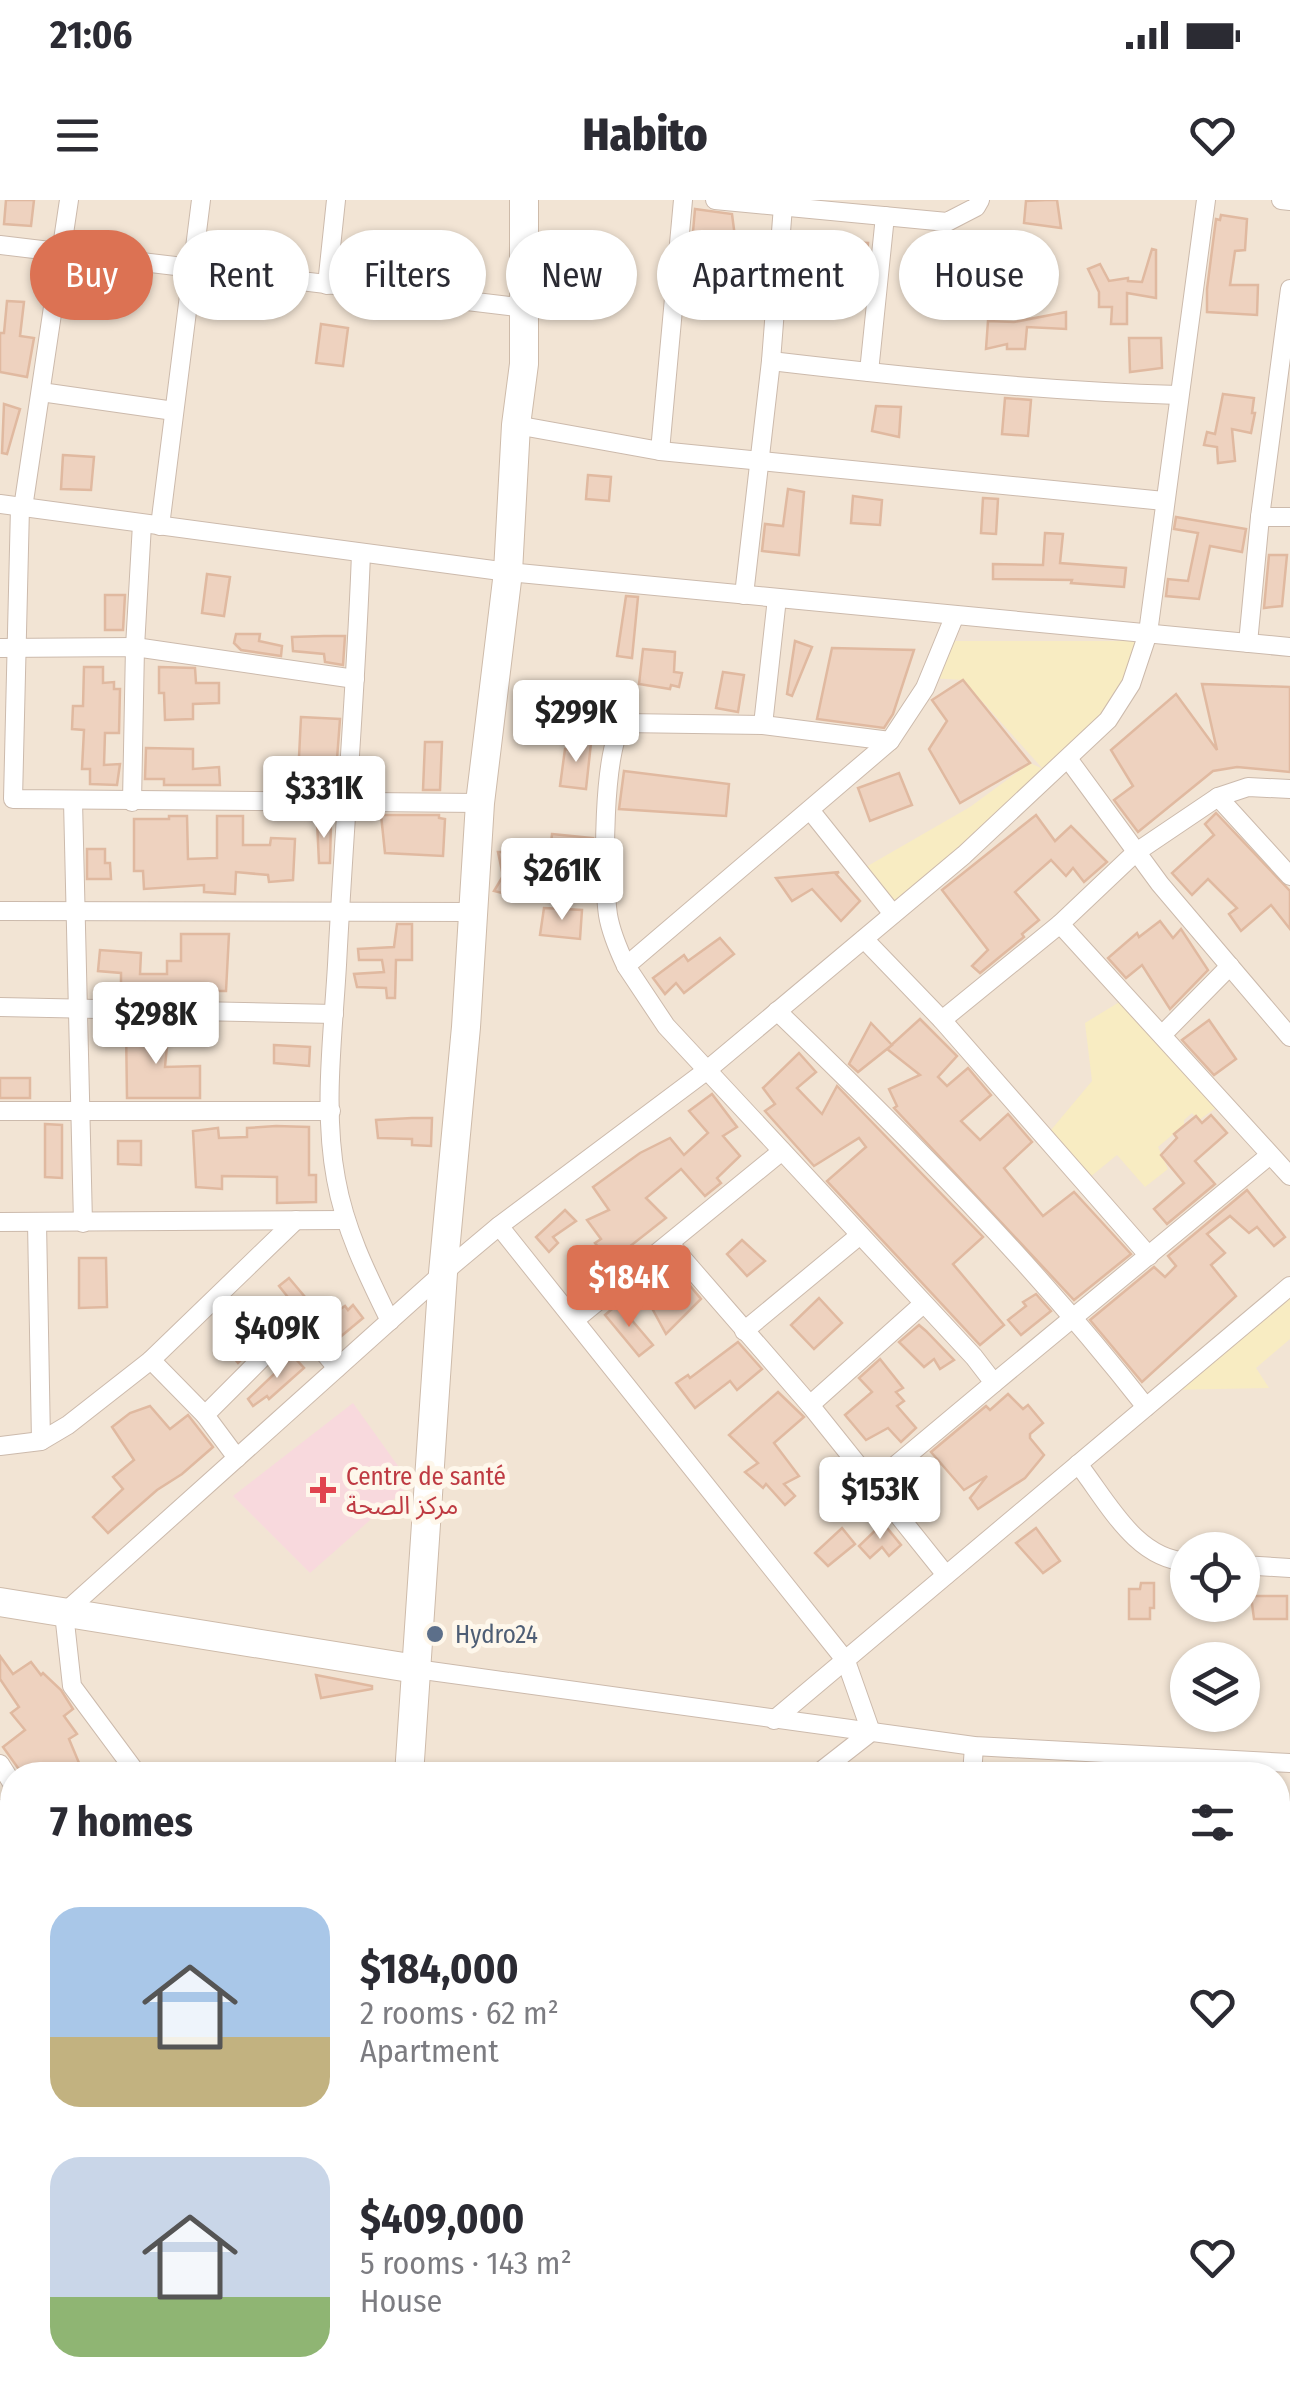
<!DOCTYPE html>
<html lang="en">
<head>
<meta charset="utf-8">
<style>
	body { margin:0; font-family:"Fira Sans Condensed","Noto Sans Arabic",sans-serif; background:#f7f7f7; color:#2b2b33; height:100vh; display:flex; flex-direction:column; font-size:38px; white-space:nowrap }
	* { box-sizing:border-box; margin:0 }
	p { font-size:32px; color:#7c7c81 }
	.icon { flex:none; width:55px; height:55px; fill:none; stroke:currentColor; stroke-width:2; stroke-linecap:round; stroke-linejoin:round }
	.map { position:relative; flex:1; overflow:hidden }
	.panel { position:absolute; left:0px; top:1562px; width:1290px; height:642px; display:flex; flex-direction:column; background:#fff; border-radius:40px 40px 0 0; box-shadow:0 2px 8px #0004 }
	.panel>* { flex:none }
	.banner { position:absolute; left:30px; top:30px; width:1230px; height:90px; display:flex; gap:20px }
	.controls { position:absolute; left:1170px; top:1332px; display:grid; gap:20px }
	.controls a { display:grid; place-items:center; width:90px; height:90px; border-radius:50%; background:#fff; box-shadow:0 2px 8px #0004; font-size:50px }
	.price { position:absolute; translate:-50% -85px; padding:0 22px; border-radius:10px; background:#fff; color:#222; font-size:32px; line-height:65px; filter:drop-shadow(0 2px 5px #0008) }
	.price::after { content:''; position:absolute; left:50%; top:60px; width:30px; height:22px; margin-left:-15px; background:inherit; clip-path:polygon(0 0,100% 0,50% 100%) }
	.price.current { background:#dc7253; color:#fff }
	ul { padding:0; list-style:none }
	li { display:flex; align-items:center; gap:30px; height:250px; padding:0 50px }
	li span { display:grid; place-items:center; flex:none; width:280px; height:200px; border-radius:30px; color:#555 }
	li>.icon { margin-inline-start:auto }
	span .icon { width:120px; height:120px; fill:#fffc; stroke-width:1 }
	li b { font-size:42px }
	h2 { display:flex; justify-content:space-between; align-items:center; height:120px; padding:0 50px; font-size:42px }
	.tag { padding:0 35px; border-radius:45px; background:#fff; box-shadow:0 2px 8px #0004; font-size:35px; line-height:90px }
	.tag.current { background:#dc7253; color:#fff }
	.status { display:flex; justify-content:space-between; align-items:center; height:70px; padding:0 50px; background:#fff; direction:ltr }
	.status svg { height:28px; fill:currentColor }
	header { display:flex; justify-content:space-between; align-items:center; height:130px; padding:0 50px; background:#fff; font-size:45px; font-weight:800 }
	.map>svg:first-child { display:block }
</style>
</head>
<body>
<div class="status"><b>21:06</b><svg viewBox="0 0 49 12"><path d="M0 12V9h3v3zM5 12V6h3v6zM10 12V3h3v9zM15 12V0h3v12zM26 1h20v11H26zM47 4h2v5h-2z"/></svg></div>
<header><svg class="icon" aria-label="menu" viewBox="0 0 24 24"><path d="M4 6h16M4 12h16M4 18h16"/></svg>Habito<svg class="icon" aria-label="heart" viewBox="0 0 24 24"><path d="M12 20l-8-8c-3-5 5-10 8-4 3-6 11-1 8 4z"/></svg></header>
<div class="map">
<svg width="1290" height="2203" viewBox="0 0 1290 2203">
	<rect width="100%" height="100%" fill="#fbf3e5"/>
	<path fill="#f2e4d4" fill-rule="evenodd" d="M0,0H1290V2203H0ZM1188,1350H1242V1405H1188ZM1188,1460H1242V1515H1188ZM12,1575H1278V2192H12Z"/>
	<path fill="#f8d9dd" d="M353,1203L411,1284L310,1373L233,1296Z"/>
	<g fill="#f8ecc2">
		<path d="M950,441H1141L1116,508L1047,573L895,703L859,671L970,607L1030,563L1043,569L963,480L929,478Z"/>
		<path d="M1121,801L1223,903L1199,920L1192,913L1184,920V925L1158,947L1168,969L1145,987L1117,955L1084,982L1051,930L1092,881L1085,823Z"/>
		<path d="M1290,1093V1139L1256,1168L1269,1188L1166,1190Z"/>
	</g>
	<g fill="#eed2bf" stroke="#e0b9a0" stroke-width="2.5">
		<path d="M6,0H34L31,26L4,24Z"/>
		<path d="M1046,0H1057L1061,28L1024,23L1026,1Z"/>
		<path d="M695,9L732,14L735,37L704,35L699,45L692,43Z"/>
		<path d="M1221,15L1247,19L1245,50L1235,51L1230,85H1258L1257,115L1207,112V89L1216,19L1220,20Z"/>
		<path d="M808,40L868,43L865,77L807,73Z"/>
		<path d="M1152,49L1156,50V98L1127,93V124H1111L1112,107H1099V92L1088,69L1100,64L1109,81L1128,78V81L1142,82Z"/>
		<path d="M925,60H965V70L974,81L996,77L998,73L1013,72L1012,96L991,95V92L927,91Z"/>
		<path d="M7,101L24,102L20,136L34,138L27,177L0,172V133H4Z"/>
		<path d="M1066,112V129L1027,127L1025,149H1007V144L986,149L988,121L1014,122Z"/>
		<path d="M321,124L348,128L343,166L316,163Z"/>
		<path d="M1129,138H1161L1162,168L1130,172Z"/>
		<path d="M1223,194L1254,198L1252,213H1255L1251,233L1232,229L1235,261L1218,263L1217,247L1204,245L1207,232L1215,234Z"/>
		<path d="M1005,198L1031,200L1028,236L1002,234Z"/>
		<path d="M4,204L20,209L7,254L2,253Z"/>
		<path d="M876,206L901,207L899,237L872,231Z"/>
		<path d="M63,255L94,257L91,290L61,289Z"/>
		<path d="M588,275L611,277L609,301L586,299Z"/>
		<path d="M788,289L804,292L799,355L762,351L765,324L783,326Z"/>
		<path d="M853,296L882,300L880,325L851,323Z"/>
		<path d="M983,298L998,299L996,334L981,333Z"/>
		<path d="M1176,317L1246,329L1242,352L1210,346L1199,399L1166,396L1168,379L1188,381L1198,333L1174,329Z"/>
		<path d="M1045,333L1063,334L1060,363L1126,368L1124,387L1071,383L1072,380L993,379V364L1043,365Z"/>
		<path d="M1269,355H1287L1282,406L1264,408Z"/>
		<path d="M207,374L230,377L224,416L202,413Z"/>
		<path d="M105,395H125L123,430H105Z"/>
		<path d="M626,396L638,397L632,458L617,456Z"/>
		<path d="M236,434H260L259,441L282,446L281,456L241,450L234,443Z"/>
		<path d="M324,436H345L343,465L325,462L324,454L293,451L292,437Z"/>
		<path d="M795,441L812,447L792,496L787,494Z"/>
		<path d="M832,448L914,450L893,514L884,528L817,519Z"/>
		<path d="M643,449L675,452L674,472L682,473L679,487L671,485L670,489L639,484Z"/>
		<path d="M84,467H103V483L114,482V489H120L119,533H105L104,565L120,564L117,585L90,584V569H82L84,530L72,529L73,506H83Z"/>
		<path d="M159,467L195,468L196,483H219V503L193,504V519L165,520L164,493H159Z"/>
		<path d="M723,472L744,475L738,512L716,508Z"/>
		<path d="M963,480L1030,563L960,603L929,549L947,521L932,500Z"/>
		<path d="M1202,484L1290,487V572L1237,567L1213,571L1138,632L1114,600L1133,586L1111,550L1176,494L1217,550Z"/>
		<path d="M301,517L340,519L337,559L299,557Z"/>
		<path d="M571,539L591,543L586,589L560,586L565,549L571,550Z"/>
		<path d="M425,542H442L440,590H423Z"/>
		<path d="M146,548L193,549V569L219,567L220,585H164V579H145Z"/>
		<path d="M624,571L729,584L726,616L619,609Z"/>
		<path d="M899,573L912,605L870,621L858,588Z"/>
		<path d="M1216,613L1290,691V729L1271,705L1241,731L1229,714L1237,708L1208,679L1192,695L1172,673L1214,635L1205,624Z"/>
		<path d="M381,615H439V618L445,619L443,656L385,653Z"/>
		<path d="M1036,615L1055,641L1071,626L1107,662L1084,682L1073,668L1066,676L1051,660L1015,692L1039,720L1022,734L1024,737L1019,741L980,773L972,766L988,750L942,690Z"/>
		<path d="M169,616H187L188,659L217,658V616H243V645H270L271,638L295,639L293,680L269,682L268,675L236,672L235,694L204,692V685L144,689L143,671H134V619H169Z"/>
		<path d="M317,621H331L330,663H319Z"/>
		<path d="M552,634L593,638L589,667L549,662Z"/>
		<path d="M87,649H105V663H110L111,679H87Z"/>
		<path d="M498,652H511L517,692L510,695L494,691L503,676Z"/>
		<path d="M839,672L836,674L860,701L841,721L812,689L792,701L776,678Z"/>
		<path d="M544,708L582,710L580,739L540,735Z"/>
		<path d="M1160,721L1173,738L1181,729L1208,770L1170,809L1142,765L1126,778L1108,758L1137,733L1139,737Z"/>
		<path d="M397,724H412V760H396L395,798H387L386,788L357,787L354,774L384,772L382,760H359L358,749L394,747Z"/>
		<path d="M181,734H229L226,791H218L217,795L121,797V773L98,771L100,750L141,753L140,774H167V761H181Z"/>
		<path d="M720,738L734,754L684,793L676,783L665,794L653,778L684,755L688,761Z"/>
		<path d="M920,819L957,856L938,877L947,886L968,868L991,895L961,921L980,940L1008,914L1032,942L1004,968L1043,1016L1074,992L1131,1054L1074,1100L894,908L897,906L889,889L920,875L887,849Z"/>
		<path d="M1209,820L1236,859L1214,875L1182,840Z"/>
		<path d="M871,823L892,845L858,872L849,864Z"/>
		<path d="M144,825H169L165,867L200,866V898H127L126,826Z"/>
		<path d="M274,845L310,847L309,866L274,863Z"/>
		<path d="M799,853L816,872L797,888L822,914L837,886L983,1037L953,1064L1004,1125L980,1145L827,981L866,947L859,938L814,966L765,911L775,904L763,888Z"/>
		<rect x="0" y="878" width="30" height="20"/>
		<path d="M712,894L737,927L723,936L740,956L717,978L721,983L705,996L681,969L646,998L666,1018L610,1062L595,1043L601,1039L587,1020L609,1010L593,987L640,953L670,938L684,955L708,933L689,911Z"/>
		<path d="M1211,915L1227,933L1195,961L1215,984L1167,1024L1154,1009L1184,983L1161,955L1177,938L1174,934L1196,916L1202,923Z"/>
		<path d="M412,918H432L431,946L412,945V939L378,938L376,920Z"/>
		<path d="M45,924L62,925V978L45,977Z"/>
		<path d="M276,926L309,927V975H316V1002L277,1003V977L222,976V989L196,987L193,931L218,928L219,938L247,937V928Z"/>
		<path d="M118,941H141V965L118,964Z"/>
		<path d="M1247,990L1285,1037L1274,1046L1257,1027L1249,1033L1230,1016L1207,1034L1225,1053L1211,1065L1236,1096L1142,1182L1090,1120L1154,1067L1165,1077L1176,1066L1168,1056Z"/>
		<path d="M565,1010L576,1021L553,1037L558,1043L549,1052L536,1037Z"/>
		<path d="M742,1040L765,1061L747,1076L727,1054Z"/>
		<path d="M79,1058H106L107,1107L79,1108Z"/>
		<path d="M664,1073L679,1089L687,1082L701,1099L666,1134L641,1088Z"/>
		<path d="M289,1078L305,1097V1113L298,1118L280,1122L238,1163L218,1138L239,1122L244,1128L287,1096L279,1086Z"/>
		<path d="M1036,1094L1051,1111L1021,1135L1008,1120L1026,1106L1023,1102Z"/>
		<path d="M819,1098L842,1123L814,1149L791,1125Z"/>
		<path d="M618,1104L653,1145L639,1156L605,1115Z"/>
		<path d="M353,1105L363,1118L333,1143L317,1124L345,1106L348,1110Z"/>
		<path d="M919,1125L926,1131L954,1160L940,1169L934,1159L924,1167L899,1142Z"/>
		<path d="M738,1142L762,1169L737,1190L730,1181L695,1208L676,1183L688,1175L690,1178Z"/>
		<path d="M293,1156L304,1168L269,1199L267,1196L253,1206L248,1199Z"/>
		<path d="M880,1159L903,1188L896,1192L904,1201L897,1206L916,1228L901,1242L888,1228L866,1240L845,1215L872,1192L859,1178Z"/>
		<path d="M778,1192L804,1217L774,1243L799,1276L784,1284L795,1296L785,1305L766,1284L763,1288L745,1272L758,1263L729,1235Z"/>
		<path d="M1008,1194L1023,1209L1028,1205L1043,1223L1030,1234V1238L1044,1255L1025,1278L978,1309L970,1298L987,1276L964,1290L931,1252L986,1206L990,1210Z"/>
		<path d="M150,1206L170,1229L188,1215L213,1247L182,1274L157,1290L108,1333L93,1317L123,1289L113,1277L134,1260L112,1227L130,1213Z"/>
		<path d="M883,1323L901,1345L889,1356L882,1347L870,1358L859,1346Z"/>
		<path d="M842,1328L855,1344L828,1366L815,1353Z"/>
		<path d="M1036,1328L1060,1361L1043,1373L1016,1343Z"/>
		<path d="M1141,1383H1154V1408H1150V1419H1129V1389H1140Z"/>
		<path d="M1251,1396H1287V1419H1254Z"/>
		<path d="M0,1456L13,1474L31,1462L41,1475L43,1473L61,1490L73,1509L64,1516L77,1534L69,1539L84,1575H23L3,1547L25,1530L11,1513L19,1507L0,1479Z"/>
		<path d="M316,1475L372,1486V1489L321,1498Z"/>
	</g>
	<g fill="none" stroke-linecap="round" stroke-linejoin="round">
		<g stroke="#ccbaac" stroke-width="20">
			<g id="street">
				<path d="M715,0L947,22L976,7L980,0"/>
				<path d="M1281,0L1290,1"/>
				<path d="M0,45L526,108"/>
				<path d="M327,85L336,0"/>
				<path d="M771,161C907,177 1042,191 1178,195"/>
				<path d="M869,172L885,16"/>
				<path d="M41,192L174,211"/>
				<path d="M516,225L660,251L1164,301"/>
				<path d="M660,251L683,0"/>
				<path d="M0,304L508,372L1290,447"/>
				<path d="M20,307L13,599L480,603"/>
				<path d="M23,308L69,0"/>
				<path d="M1260,317L1290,89"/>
				<path d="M160,326L201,0"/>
				<path d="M361,353C356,491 344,628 337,765C333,835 323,909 336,979C345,1030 367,1074 390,1121"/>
				<path d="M744,395L771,161L783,6"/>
				<path d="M1248,443L1260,317H1290"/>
				<path d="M0,448L135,447L355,479"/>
				<path d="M763,525L777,398"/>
				<path d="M1069,560L1160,684L1290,837"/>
				<path d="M1218,597L1290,676"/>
				<path d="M73,601L83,1023"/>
				<path d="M132,602L135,447L142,324"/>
				<path d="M810,610L893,714"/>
				<path d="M0,711L474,712"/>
				<path d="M1060,724L1290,976"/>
				<path d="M864,739L942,820L1149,1056"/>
				<path d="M626,766C618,749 611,733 608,715C603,682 602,544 624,523L763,525L890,541"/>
				<path d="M0,807L334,814"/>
				<path d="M777,811C907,936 1035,1065 1146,1207"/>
				<path d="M942,820L1060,724L1135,653L1218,597L1248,587L1290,589"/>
				<path d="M1162,835L1230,766"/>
				<path d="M0,911H331"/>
				<path d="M0,1022L344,1020"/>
				<path d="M37,1022L41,1241"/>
				<path d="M499,1026L846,1461L871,1532L816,1575"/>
				<path d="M670,1044L810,1205L946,1375"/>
				<path d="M576,1119L782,951"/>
				<path d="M744,1131L860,1035"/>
				<path d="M994,1183L1270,955"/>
				<path d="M810,1205L923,1104"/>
				<path d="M205,1215L151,1160L296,1020"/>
				<path d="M0,1246L41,1241L68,1225L151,1160"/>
				<path d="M237,1258L205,1215L289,1131H306L337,1168"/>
				<path d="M1078,1264C1108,1302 1135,1359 1188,1362"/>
				<path d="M872,1285L994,1183L974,1157L666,826L626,766L890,541L925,488L955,415"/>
				<path d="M1242,1365L1290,1368"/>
				<path d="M416,1469L974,1546L1290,1563"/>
				<path d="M774,1520L1290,1086"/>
				<path d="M0,1564L12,1583"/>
				<path d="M138,1575L72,1486L64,1413L443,1073L499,1026L706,871L964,655L1108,520L1131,484L1148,433L1206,0"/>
				<path d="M972,1575L974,1546"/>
				<path d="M0,1609L12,1610"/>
				<path d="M0,1760L12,1761"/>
				<path d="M0,1926L6,1878"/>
				<path d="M1278,2074L1290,2075"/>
				<path d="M0,2099L12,2100"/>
				<path d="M1274,2192L1290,2194"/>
				<path d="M211,2203L212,2192"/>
				<path d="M915,2203L916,2192"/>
				<path d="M1170,2203L1171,2192"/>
			</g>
		</g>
		<g stroke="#cebbaa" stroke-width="30">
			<g id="secondary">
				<path d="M0,1402L416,1469"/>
				<path d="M409,1575L443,1073L466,827L480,603L508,372L516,225L524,164V0"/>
				<path d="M363,2203L364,2192"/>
			</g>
		</g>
		<use href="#street" stroke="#fff" stroke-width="18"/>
		<use href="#secondary" stroke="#fff" stroke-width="28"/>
	</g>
	<path fill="#e0444e" stroke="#fef7eb" stroke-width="4" d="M318 1275h10v10h10v10h-10v10h-10v-10h-10v-10h10z"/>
	<circle fill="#5c6f8a" stroke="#fef7eb" stroke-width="4" cx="435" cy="1434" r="10"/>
	<g text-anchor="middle" stroke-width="10" stroke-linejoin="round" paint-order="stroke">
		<g font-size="25" fill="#be3a42" stroke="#fef7eb" text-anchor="start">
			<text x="346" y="1285">Centre de santé<tspan x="346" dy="29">مركز الصحة</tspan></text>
		</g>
		<g font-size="25" fill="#4e5e75" stroke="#fef7eb" text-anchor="start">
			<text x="455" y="1443">Hydro24</text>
		</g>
	</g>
</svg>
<div class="controls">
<a><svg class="icon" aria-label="locate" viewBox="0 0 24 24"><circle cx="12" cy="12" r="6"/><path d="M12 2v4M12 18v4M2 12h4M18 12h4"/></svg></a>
<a><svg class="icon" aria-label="layers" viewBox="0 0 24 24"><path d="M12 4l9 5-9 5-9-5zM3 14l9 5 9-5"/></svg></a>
</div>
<b class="price" style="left:576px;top:565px">$299K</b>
<b class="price" style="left:324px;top:641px">$331K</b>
<b class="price" style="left:562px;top:723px">$261K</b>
<b class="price" style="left:156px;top:867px">$298K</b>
<b class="price current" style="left:629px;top:1130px">$184K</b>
<b class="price" style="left:277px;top:1181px">$409K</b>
<b class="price" style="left:880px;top:1342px">$153K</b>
<div class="banner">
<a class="tag current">Buy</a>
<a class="tag">Rent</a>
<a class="tag">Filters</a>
<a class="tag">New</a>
<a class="tag">Apartment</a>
<a class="tag">House</a>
</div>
<section class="panel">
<h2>7 homes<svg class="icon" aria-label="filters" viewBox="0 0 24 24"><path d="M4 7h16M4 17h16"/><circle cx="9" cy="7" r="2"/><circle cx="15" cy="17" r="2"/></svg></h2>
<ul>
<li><span style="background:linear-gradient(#a9c7e8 65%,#c2b280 0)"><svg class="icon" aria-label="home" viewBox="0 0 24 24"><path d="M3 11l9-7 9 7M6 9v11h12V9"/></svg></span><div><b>$184,000</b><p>2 rooms · 62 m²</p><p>Apartment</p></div><svg class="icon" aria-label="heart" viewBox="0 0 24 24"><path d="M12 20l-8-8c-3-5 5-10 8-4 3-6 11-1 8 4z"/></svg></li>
<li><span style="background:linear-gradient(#c9d6e8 70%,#8fb573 0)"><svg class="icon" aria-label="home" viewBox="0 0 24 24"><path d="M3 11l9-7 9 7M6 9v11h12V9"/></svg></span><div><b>$409,000</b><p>5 rooms · 143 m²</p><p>House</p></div><svg class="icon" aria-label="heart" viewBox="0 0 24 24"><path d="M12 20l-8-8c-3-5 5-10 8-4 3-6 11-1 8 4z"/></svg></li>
</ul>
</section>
</div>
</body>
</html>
